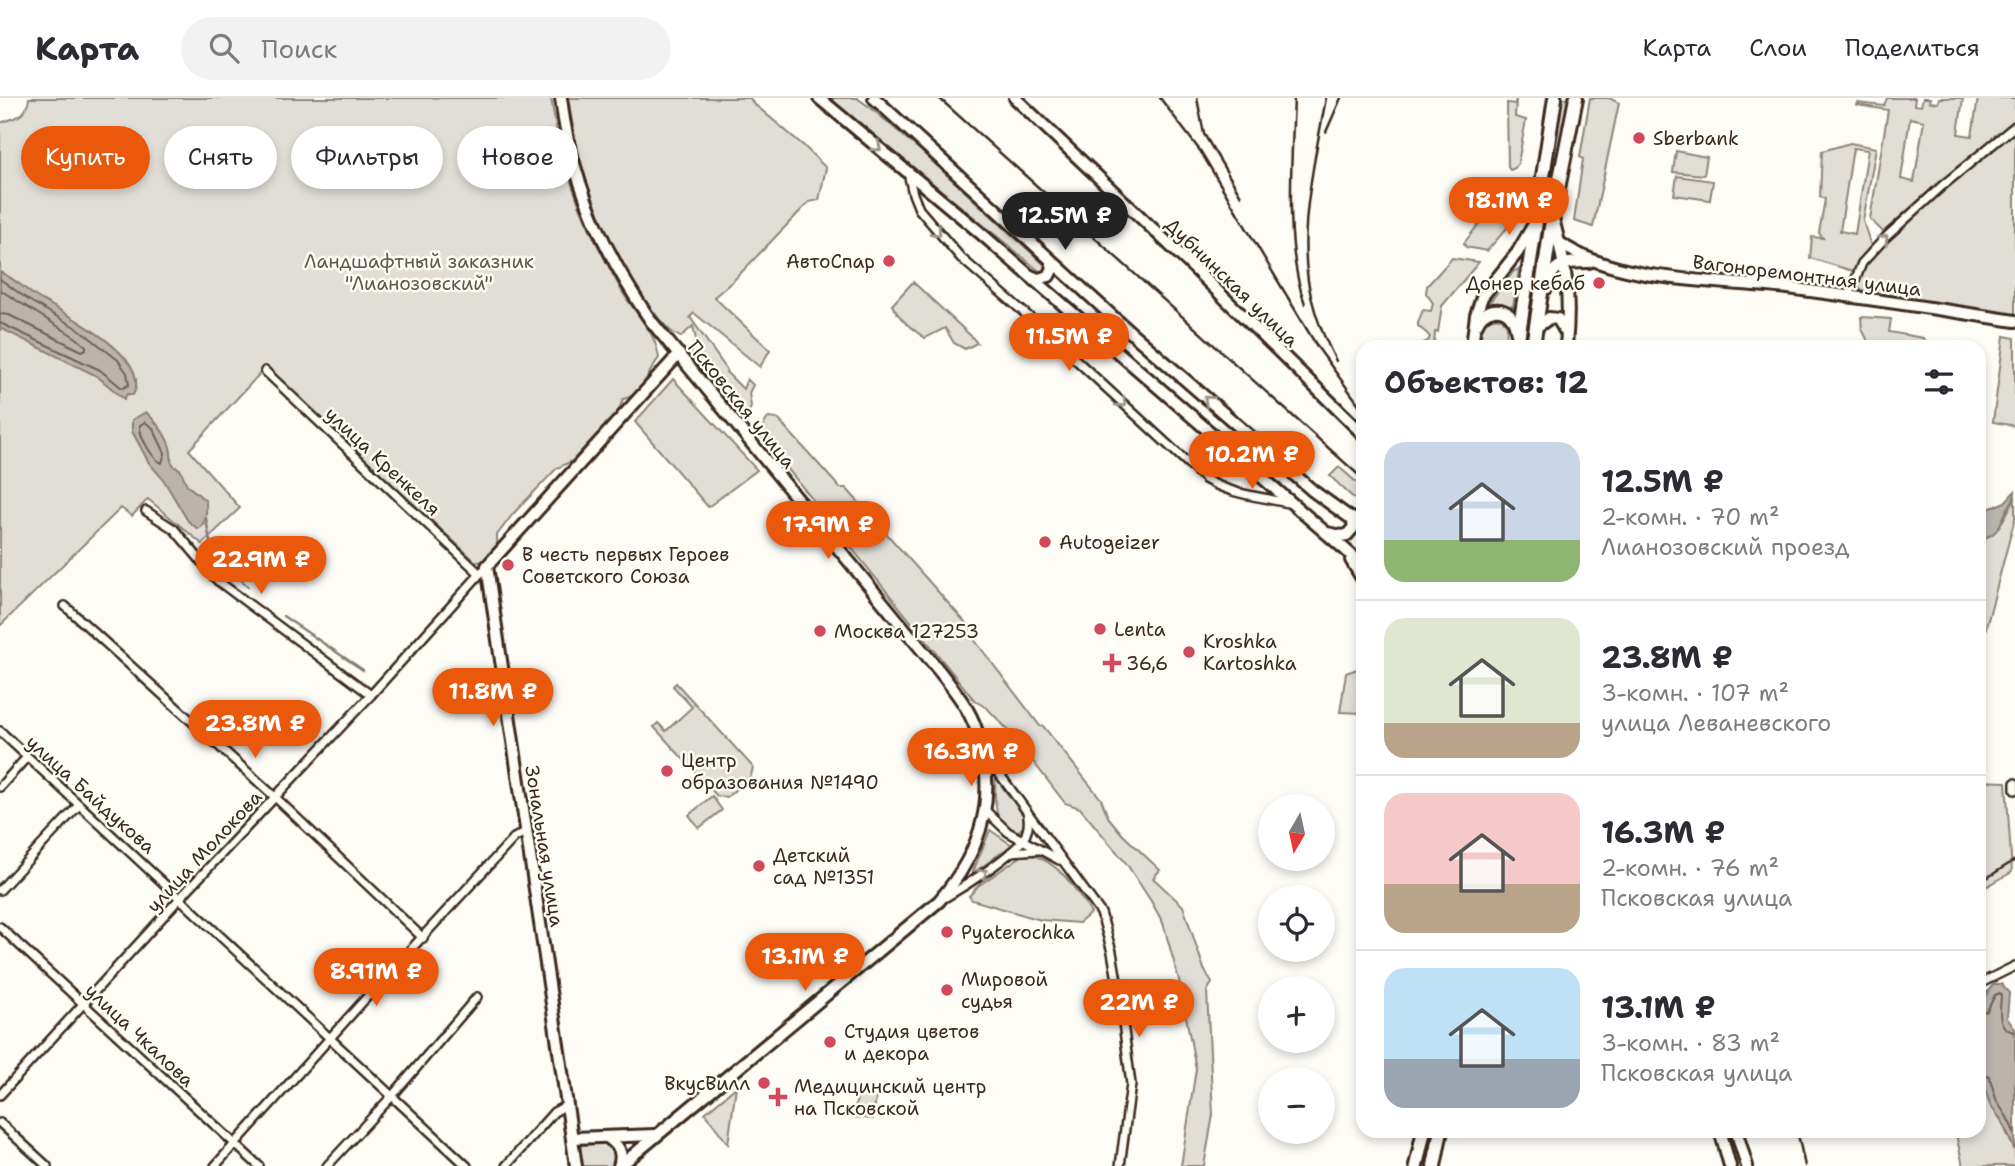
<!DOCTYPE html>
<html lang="ru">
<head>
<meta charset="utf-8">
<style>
	body { margin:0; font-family:"Shantell Sans",sans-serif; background:#f2f2f3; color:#2b2b33; height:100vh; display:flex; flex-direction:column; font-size:26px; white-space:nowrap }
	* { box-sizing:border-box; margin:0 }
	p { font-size:23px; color:#7c7c81 }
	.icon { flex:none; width:38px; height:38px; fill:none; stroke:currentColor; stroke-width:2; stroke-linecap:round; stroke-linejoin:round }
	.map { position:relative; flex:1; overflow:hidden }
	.side { position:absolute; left:1356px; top:242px; width:630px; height:798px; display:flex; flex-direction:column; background:#fff; border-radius:21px; box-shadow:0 4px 10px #0003 }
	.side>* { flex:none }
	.guide { position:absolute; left:21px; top:28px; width:665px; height:63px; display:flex; gap:14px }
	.needle { width:46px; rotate:189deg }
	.buttons { position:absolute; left:1258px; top:696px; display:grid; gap:14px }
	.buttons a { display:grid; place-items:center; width:77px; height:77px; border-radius:50%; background:#fff; box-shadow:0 4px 10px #0003; font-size:35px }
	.price { position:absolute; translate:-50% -60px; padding:0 16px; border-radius:24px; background:#ea580c; color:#fff; font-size:23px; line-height:46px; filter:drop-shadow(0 2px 4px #0008) }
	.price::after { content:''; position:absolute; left:50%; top:42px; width:21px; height:16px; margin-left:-10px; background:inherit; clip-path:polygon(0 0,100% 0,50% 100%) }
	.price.active { background:#222; color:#fff }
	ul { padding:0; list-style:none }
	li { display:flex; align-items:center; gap:21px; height:175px; padding:0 28px }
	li+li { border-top:2px solid #e1e1e2 }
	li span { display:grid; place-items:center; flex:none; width:196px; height:140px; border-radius:21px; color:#555 }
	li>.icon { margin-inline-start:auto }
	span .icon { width:84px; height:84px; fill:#fffc; stroke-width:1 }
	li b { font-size:30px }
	h2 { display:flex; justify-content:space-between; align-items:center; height:84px; padding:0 28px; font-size:30px }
	.pill { padding:0 24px; border-radius:32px; background:#fff; box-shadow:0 4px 10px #0003; font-size:24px; line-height:63px }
	.pill.active { background:#ea580c; color:#fff }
	header { display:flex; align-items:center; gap:42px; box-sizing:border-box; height:98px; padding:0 35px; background:#fff; border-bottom:2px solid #e1e1e2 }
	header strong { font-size:33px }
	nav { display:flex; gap:38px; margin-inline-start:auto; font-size:24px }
	.search { width:490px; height:63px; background:#f2f2f3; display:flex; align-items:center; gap:18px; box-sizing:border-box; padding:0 24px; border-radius:38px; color:#7c7c81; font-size:26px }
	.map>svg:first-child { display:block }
</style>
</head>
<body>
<header>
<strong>Карта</strong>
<div class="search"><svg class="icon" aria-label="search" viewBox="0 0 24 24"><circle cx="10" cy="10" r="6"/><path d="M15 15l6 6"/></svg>Поиск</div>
<nav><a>Карта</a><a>Слои</a><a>Поделиться</a></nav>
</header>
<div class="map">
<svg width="2015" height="1068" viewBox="0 0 2015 1068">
	<rect width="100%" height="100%" fill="#fdfcf7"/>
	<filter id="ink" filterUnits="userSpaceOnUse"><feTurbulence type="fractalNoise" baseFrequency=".0143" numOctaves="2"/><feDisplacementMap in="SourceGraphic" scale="14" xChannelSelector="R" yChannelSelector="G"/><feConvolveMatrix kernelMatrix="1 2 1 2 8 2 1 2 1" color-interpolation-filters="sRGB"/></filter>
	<g filter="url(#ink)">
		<g fill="#e1ded7" stroke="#8e847a" stroke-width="2" fill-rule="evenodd">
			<path d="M29,0H551C560,61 578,113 608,167C614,179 621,193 629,204C643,224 655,235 659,260C647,274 644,297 623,301L618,314L572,363L557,370L513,416L497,437V447L487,463L476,464L266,269L189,352L240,410L202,446L148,401L132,418L121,410L0,528V25C16,19 27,19 29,0Z"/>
			<path d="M568,0H750L753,5L804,48L826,70L819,102L809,104L734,182L714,199L770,252L760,269L694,215L690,219L727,272L726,274L743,291L747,281L753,287L749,295L751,308L748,317H739L727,307L725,295C709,280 699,276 691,252L696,242L693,228L681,239C671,236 664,226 657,218C607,163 578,72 568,0Z"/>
			<path d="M829,0H857L871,10L921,53L1049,171L1043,176Z"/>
			<path d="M1516,0L1515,19L1526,22L1518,65L1515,70L1510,72L1508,69L1507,5L1515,6Z"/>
			<path d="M1561,0H1569L1542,143L1538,142Z"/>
			<path d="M1590,0H1609L1619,5L1593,129L1574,123L1583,61L1580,59Z"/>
			<path d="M1887,0H1915L1914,7L1921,8L1923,0H1930L1929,4L1938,5L1939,0H1963L1958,36L1972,38L1978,0H2015V23L1933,90L1883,134L1870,121L1888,12L1857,7L1858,5L1884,8ZM1910,20L1924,23L1914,84L1901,81Z"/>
			<path d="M2015,32V217L1863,195C1861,192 1859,190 1858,186C1856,153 1987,55 2015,32Z"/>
			<path d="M1850,45L1876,50L1863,123L1871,148L1853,173L1810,160L1812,139L1823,140L1819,135L1825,101L1820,99L1822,53ZM1853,50L1868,52L1855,136L1840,133Z"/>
			<path d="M1676,53L1707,59L1704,77L1673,74Z"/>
			<path d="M1677,78L1713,83L1710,102L1674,97Z"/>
			<path d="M1490,116L1513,120L1514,122L1487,153L1466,149L1464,145L1485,118Z"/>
			<path d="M1452,160L1479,164L1442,208L1438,234H1435L1434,248H1417L1428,243L1430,239C1419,224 1413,236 1423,212L1431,213L1433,205L1426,195L1427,188Z"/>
			<path d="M1519,171L1513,209L1496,205H1489L1514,173Z"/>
			<path d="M913,184L971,238L977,245L965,251L954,245L945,230L925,240C912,231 900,222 892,207Z"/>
			<path d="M1491,219L1501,220L1507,228L1506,248H1480L1483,225Z"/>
			<path d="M1861,219L1891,221L1889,234L1923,240L1929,248H1865L1867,241L1862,231Z"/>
			<path d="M2004,238L2015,240V328L1993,324Z"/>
			<path d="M673,281L757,372L708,409L635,324Z"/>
			<path d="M768,320L778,321L840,390H846L972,532L970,536L1040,628H1043L1101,701L1108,719L1122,736L1160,772L1153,780L1183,808L1204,871L1212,885L1207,893L1213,1017L1204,1068H1181L1196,971L1179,882L1163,825L1151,803L1126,765L1080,710L1065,705L1011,635L987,610L975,603L762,339L764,326Z"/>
			<path d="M1339,369L1363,390V409L1330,378Z"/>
			<path d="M2015,400V420L1979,556V442C2000,435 2005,418 2015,400Z"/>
			<path d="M1363,569V615L1340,614L1346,575Z"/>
			<path d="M676,585L753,669L751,678L727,699L717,698L654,629L658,625L666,633L692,609L673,588Z"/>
			<path d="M996,677L1025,720V727L1019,733C992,733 994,696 996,677Z"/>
			<path d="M1979,683L2006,684L2012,774L1979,793Z"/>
			<path d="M712,698L722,712L699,730L689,717Z"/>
			<path d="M990,732L1012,747L972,776Z"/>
			<path d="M1029,756C1058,763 1076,790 1091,815L1079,825L1041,822L972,802L969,798L978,788L1023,757Z"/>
			<path d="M1979,970L1990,1007L2001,1022L2015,1053V1068H1963L1956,1036L1960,1033L1979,1032Z"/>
			<path d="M736,989L728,1046L705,1015Z"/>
			<path d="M858,991L877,993L873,1021L854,1019Z"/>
			<path d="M607,1045L617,1055L616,1068H577L578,1051L582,1047Z"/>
		</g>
		<g fill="#bbb4ad" stroke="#887d74" stroke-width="2">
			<path d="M0,174C12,179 24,190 35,198C61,214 155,259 133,297L127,296L124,301L97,278L0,230Z"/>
			<path d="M146,314C158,326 174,345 171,363L175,369L180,371L187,387L206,403C206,414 208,424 198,431L188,423L163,381L149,365L132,333V322Z"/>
			<path d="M2015,393C2015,403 2010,405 2006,414C1998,431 1998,436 1979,442V415L2005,404Z"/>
			<path d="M1994,886H2001L2009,895L2007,920L2015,931V1053C2011,1043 2007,1033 2002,1023C1998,1017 1993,1012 1990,1005C1978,977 1969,910 1994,886Z"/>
		</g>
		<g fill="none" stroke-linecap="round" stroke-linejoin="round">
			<g stroke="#6e6157" stroke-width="2">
				<path d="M0,181L30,203L80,232L118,262L127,275L129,287L122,290L100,272L0,225"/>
				<path d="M0,192L75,239L86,248V251L82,253L9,217L0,216"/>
				<path d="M145,324L153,330L165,355L162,365C152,361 139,338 140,327Z"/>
				<path d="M1979,916L1987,913L1995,897L2000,895L2001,898C2000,913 1996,931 2015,934"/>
				<path d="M1979,974L1989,978L1997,1004L2007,1019L2015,1036"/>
			</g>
			<g stroke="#887d74" stroke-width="2.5">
				<path d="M206,420L211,450L248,489"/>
				<path d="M283,518L363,572"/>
			</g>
			<g stroke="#3b2a1e" stroke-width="12">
				<g id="street">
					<path d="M908,75L913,96L919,111L961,160L1034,223L1205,381C1232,397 1259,398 1288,405"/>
					<path d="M1849,198L1862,165L1886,139L1942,88L2015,28"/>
					<path d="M265,273L479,475"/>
					<path d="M146,413L174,431L218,483L371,597"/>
					<path d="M65,508L276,700L423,840"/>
					<path d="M0,633L467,1068"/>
					<path d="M985,668L998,674L1101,815L1112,854L1119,894L1131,986L1120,1068"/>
					<path d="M2015,685V692"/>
					<path d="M0,689L26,660"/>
					<path d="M986,713L1008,734L1059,762"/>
					<path d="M1011,754L1038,752"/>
					<path d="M0,792L79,707"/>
					<path d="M946,799C965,788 1014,757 1024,740C1028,733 1029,726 1028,719"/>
					<path d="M0,829L259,1068"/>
					<path d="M1979,886L2015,868"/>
					<path d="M0,997L181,799L371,597L487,468"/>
					<path d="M0,1025L47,1068"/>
					<path d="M215,1068L375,890L514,740L525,734"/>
					<path d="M327,1068L393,997L477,899"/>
					<path d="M506,1068L554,1014L567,1007"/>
				</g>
			</g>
			<g stroke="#3b2a1e" stroke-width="16">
				<g id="secondary">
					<path d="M561,0C570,82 604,155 651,223L941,575C954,592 969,610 976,631C999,696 983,752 939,803L620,1068"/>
					<path d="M819,0L977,132L1363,467"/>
					<path d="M874,0L1112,218L1313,393L1363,429"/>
					<path d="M1015,0L1195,171L1363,336"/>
					<path d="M1553,121C1566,169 1571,198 1566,248"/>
					<path d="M1560,145C1616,185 1719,182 1788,190C1864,200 1939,211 2015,223"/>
					<path d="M1031,178L1038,181L1049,178L1053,170L1051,163"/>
					<path d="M1547,190C1552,164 1566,164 1589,164"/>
					<path d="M1477,226C1483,211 1504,205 1513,222C1516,227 1516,233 1518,239"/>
					<path d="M1541,226L1549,220L1558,221L1565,233"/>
					<path d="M1472,248L1476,217L1482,199L1517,155L1534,126"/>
					<path d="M1327,435L1341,438L1347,437L1354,429L1352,420"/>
					<path d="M1351,462L1363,482"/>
					<path d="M1720,1032L1730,1068"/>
					<path d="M1736,1032L1747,1068"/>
					<path d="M607,1039C618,1047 624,1054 619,1068"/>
					<path d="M572,1040L656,1037"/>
					<path d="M576,1068L487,468L679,256"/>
				</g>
			</g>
			<g stroke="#3b2a1e" stroke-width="18">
				<g id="primary">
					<path d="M1517,248L1555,0"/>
					<path d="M1533,248L1553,116L1576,0"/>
					<path d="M1416,1068L1424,1032"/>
					<path d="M1434,1068L1441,1032"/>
				</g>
			</g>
			<use href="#street" stroke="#fdfcf7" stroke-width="7"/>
			<use href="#secondary" stroke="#fdfcf7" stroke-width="10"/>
			<use href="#primary" stroke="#fdfcf7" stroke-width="12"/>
			<g stroke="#3b2a1e" stroke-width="2.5">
				<path d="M939,0L1363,381"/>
				<path d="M1160,0L1201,54L1318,250L1363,312"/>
				<path d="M1197,0L1204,36L1241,98"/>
				<path d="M1294,0C1292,61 1284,149 1305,206"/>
				<path d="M1326,0C1314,68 1293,145 1315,213C1320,230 1328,247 1336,263"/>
				<path d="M1326,34L1341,0"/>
				<path d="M1979,785L2015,762"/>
				<path d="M1797,1032L1805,1068"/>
			</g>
		</g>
		<defs><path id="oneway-chevron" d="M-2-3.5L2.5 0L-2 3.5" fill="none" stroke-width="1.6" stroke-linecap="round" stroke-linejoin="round" transform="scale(1.75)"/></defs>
		<g stroke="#9c938a">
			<use href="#oneway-chevron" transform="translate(877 49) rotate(39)"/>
			<use href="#oneway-chevron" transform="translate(937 134) rotate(48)"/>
			<use href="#oneway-chevron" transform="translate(1884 141) rotate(-46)"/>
			<use href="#oneway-chevron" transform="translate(1208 302) rotate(-139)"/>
			<use href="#oneway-chevron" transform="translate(1122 305) rotate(43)"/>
			<use href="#oneway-chevron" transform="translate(983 775) rotate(-38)"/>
		</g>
	</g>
	<g fill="#d1495b" stroke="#fdfcf7" stroke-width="2.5">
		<circle cx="1639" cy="40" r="7"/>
		<circle cx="889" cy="163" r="7"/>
		<circle cx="1599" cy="185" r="7"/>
		<circle cx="1045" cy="444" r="7"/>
		<circle cx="508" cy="467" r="7"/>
		<circle cx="1100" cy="531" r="7"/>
		<circle cx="820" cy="533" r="7"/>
		<circle cx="1189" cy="554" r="7"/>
		<path d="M1108.5 554.5h7v7h7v7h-7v7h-7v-7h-7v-7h7z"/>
		<circle cx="667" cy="673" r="7"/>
		<circle cx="759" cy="768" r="7"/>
		<circle cx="947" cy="834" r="7"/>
		<circle cx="947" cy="892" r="7"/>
		<circle cx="830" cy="944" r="7"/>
		<circle cx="764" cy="985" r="7"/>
		<path d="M774.5 988.5h7v7h7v7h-7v7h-7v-7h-7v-7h7z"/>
	</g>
	<g text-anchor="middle" stroke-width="5" stroke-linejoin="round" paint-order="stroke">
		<g font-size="19" fill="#3b2a1e" stroke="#fdfcf7" text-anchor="start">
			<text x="1653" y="47">Sberbank</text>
			<text x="875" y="170" text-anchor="end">АвтоСпар</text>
			<text x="1585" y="192" text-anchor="end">Донер кебаб</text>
			<text x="1059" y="451">Autogeizer</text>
			<text x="522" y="463">В честь первых Героев<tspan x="522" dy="22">Советского Союза</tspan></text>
			<text x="1114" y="538">Lenta</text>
			<text x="834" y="540">Москва 127253</text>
			<text x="1203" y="550">Kroshka<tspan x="1203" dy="22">Kartoshka</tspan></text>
			<text x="1126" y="572">36,6</text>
			<text x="681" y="669">Центр<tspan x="681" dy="22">образования №1490</tspan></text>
			<text x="773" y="764">Детский<tspan x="773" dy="22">сад №1351</tspan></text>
			<text x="961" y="841">Pyaterochka</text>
			<text x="961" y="888">Мировой<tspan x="961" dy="22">судья</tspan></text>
			<text x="844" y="940">Студия цветов<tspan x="844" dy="22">и декора</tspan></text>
			<text x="750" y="992" text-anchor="end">ВкусВилл</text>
			<text x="794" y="995">Медицинский центр<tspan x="794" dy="22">на Псковской</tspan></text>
		</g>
		<g font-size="19" fill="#64574c" stroke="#fdfcf7">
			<text x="419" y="170">Ландшафтный заказник<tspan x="419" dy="22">"Лианозовский"</tspan></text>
		</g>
		<g font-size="19" fill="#3b2a1e" stroke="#fdfcf7">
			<text transform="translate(1807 177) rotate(7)" y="7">Вагоноремонтная улица</text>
			<text transform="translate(1232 184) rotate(44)" y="7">Дубнинская улица</text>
			<text transform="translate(742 306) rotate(51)" y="7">Псковская улица</text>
			<text transform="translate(383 363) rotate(43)" y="7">улица Кренкеля</text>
			<text transform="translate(91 696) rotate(42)" y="7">улица Байдукова</text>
			<text transform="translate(545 748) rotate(81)" y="7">Зональная улица</text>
			<text transform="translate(204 753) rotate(-47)" y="7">улица Молокова</text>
			<text transform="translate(140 937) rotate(43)" y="7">улица Чкалова</text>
		</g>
	</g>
</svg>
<div class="buttons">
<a><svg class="needle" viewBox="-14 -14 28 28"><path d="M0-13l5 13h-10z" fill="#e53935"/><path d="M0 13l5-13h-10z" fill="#7c7c81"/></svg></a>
<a><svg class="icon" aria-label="locate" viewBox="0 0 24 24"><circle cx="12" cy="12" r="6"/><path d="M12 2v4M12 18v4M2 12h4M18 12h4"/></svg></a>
<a>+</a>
<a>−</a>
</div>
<b class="price" style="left:1509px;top:139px">18.1M ₽</b>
<b class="price active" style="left:1065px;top:154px">12.5M ₽</b>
<b class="price" style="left:1069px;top:275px">11.5M ₽</b>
<b class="price" style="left:1252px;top:393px">10.2M ₽</b>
<b class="price" style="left:828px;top:463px">17.9M ₽</b>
<b class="price" style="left:261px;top:498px">22.9M ₽</b>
<b class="price" style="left:493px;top:630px">11.8M ₽</b>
<b class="price" style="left:255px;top:662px">23.8M ₽</b>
<b class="price" style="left:971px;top:690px">16.3M ₽</b>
<b class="price" style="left:805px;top:895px">13.1M ₽</b>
<b class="price" style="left:376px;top:910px">8.91M ₽</b>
<b class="price" style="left:1139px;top:941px">22M ₽</b>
<div class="guide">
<a class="pill active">Купить</a>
<a class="pill">Снять</a>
<a class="pill">Фильтры</a>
<a class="pill">Новое</a>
</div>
<section class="side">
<h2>Объектов: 12<svg class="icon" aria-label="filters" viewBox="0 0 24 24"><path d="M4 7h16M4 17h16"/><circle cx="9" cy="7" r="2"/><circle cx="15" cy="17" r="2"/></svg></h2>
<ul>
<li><span style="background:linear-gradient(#c9d6e8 70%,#8fb573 0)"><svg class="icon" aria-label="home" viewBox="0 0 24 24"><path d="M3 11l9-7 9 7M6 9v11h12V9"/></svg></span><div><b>12.5M ₽</b><p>2-комн. · 70 m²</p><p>Лианозовский проезд</p></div></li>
<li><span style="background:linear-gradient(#dfe7d0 75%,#b9a48a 0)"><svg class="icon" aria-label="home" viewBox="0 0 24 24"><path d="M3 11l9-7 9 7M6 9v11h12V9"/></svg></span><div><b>23.8M ₽</b><p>3-комн. · 107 m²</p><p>улица Леваневского</p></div></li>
<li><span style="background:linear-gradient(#f6c9c9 65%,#b9a48a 0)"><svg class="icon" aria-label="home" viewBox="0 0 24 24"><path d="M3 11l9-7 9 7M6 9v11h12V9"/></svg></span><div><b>16.3M ₽</b><p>2-комн. · 76 m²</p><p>Псковская улица</p></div></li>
<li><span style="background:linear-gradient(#bfe0f5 65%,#9aa5b1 0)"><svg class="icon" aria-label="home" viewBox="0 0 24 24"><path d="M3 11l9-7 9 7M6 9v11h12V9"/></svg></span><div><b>13.1M ₽</b><p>3-комн. · 83 m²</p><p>Псковская улица</p></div></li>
</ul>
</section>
</div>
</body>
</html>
